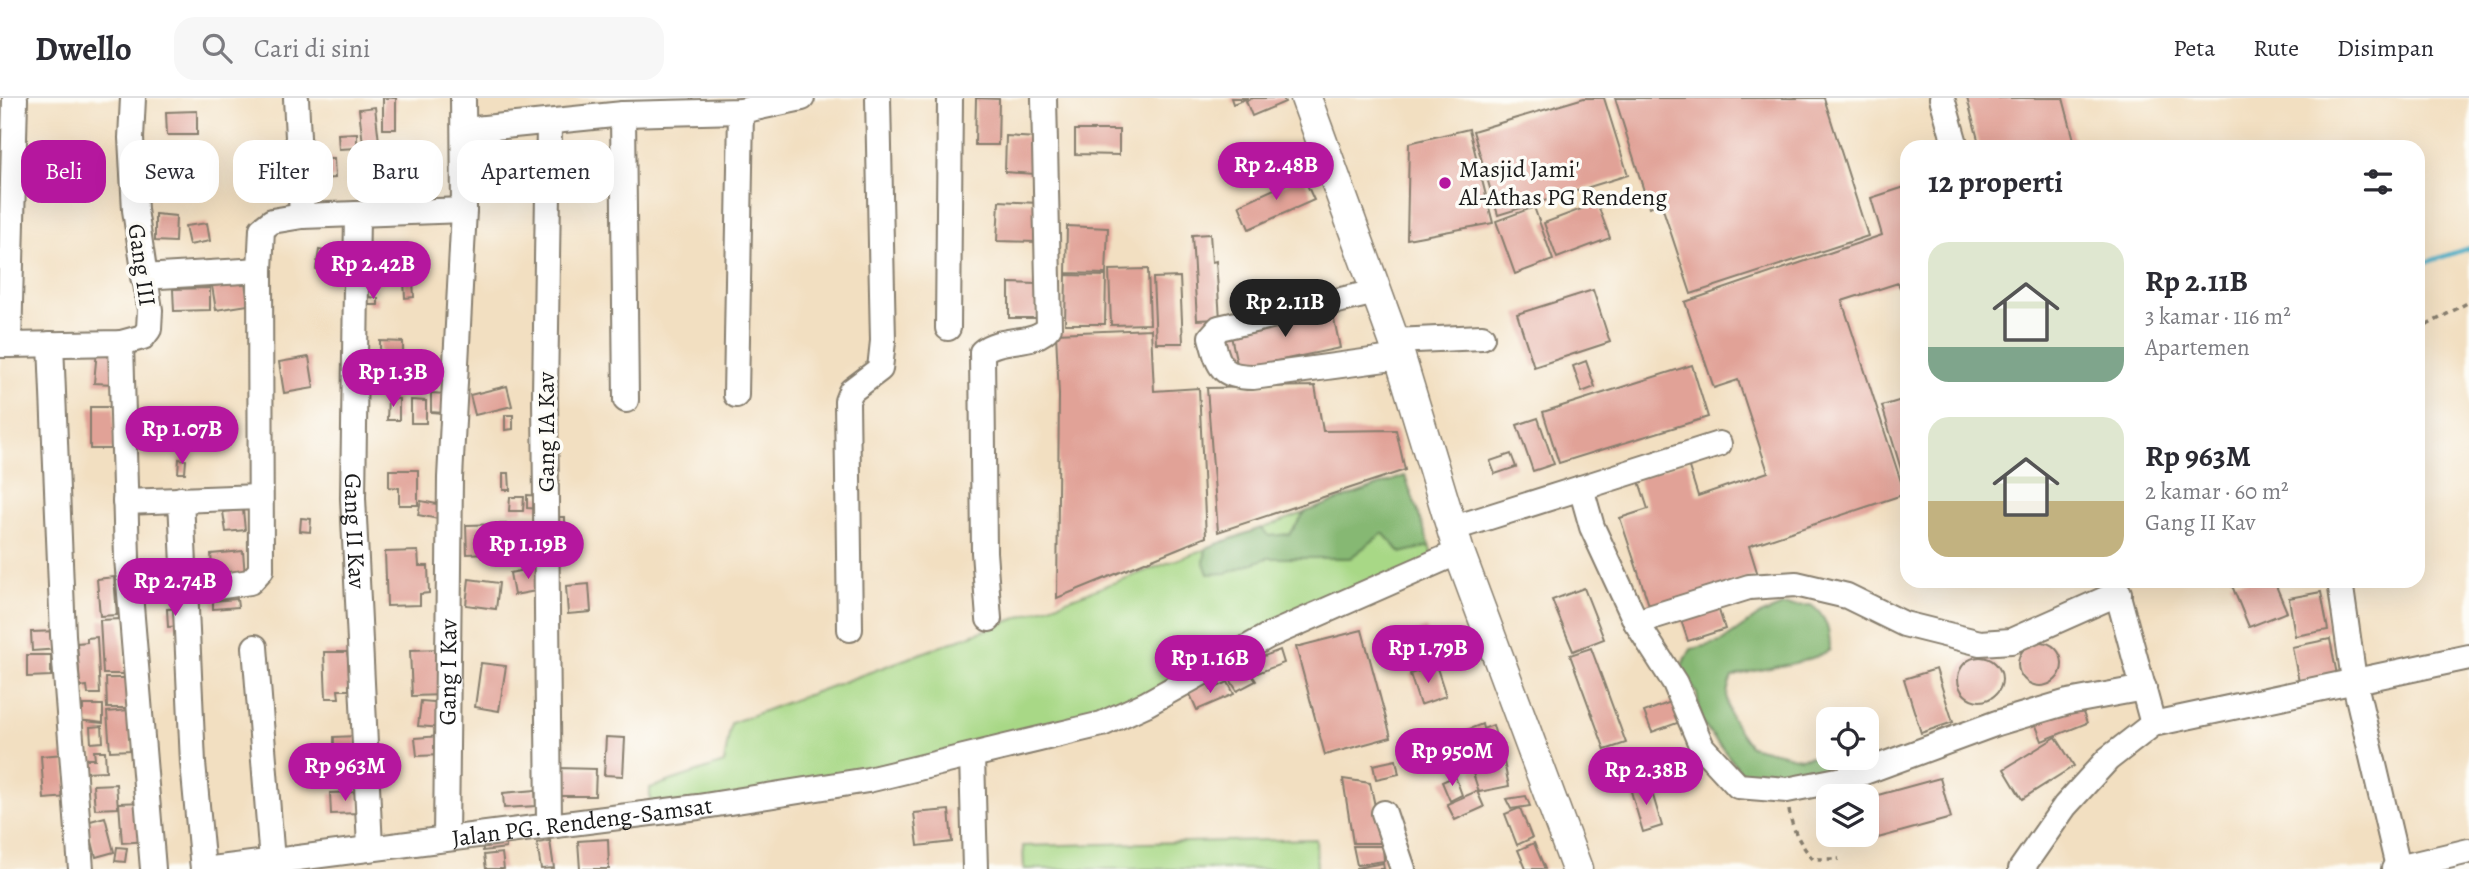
<!DOCTYPE html>
<html lang="id">
<head>
<meta charset="utf-8">
<style>
	body { margin:0; font-family:Alegreya,serif; background:#f7f7f7; color:#2b2b33; height:100vh; display:flex; flex-direction:column; font-size:26px; white-space:nowrap }
	* { box-sizing:border-box; margin:0 }
	p { font-size:23px; color:#7c7c81 }
	.icon { flex:none; width:38px; height:38px; fill:none; stroke:currentColor; stroke-width:2; stroke-linecap:round; stroke-linejoin:round }
	.map { position:relative; flex:1; overflow:hidden }
	.drawer { position:absolute; left:1900px; top:42px; width:525px; height:448px; display:flex; flex-direction:column; background:#fff; border-radius:21px; box-shadow:0 7px 28px #0002 }
	.drawer>* { flex:none }
	.guide { position:absolute; left:21px; top:42px; width:665px; height:63px; display:flex; gap:14px }
	.buttons { position:absolute; left:1816px; top:609px; display:grid; gap:14px }
	.buttons a { display:grid; place-items:center; width:63px; height:63px; border-radius:14px; background:#fff; box-shadow:0 7px 28px #0002; font-size:35px }
	.price { position:absolute; translate:-50% -60px; padding:0 16px; border-radius:24px; background:#b5179e; color:#fff; font-size:23px; line-height:46px; filter:drop-shadow(0 2px 4px #0008) }
	.price::after { content:''; position:absolute; left:50%; top:42px; width:21px; height:16px; margin-left:-10px; background:inherit; clip-path:polygon(0 0,100% 0,50% 100%) }
	.price.current { background:#222; color:#fff }
	ul { padding:0; list-style:none }
	li { display:flex; align-items:center; gap:21px; height:175px; padding:0 28px }
	li span { display:grid; place-items:center; flex:none; width:196px; height:140px; border-radius:21px; color:#555 }
	li>.icon { margin-inline-start:auto }
	span .icon { width:84px; height:84px; fill:#fffc; stroke-width:1 }
	li b { font-size:30px }
	h2 { display:flex; justify-content:space-between; align-items:center; height:84px; padding:0 28px; font-size:30px }
	.pill { padding:0 24px; border-radius:21px; background:#fff; box-shadow:0 7px 28px #0002; font-size:24px; line-height:63px }
	.pill.current { background:#b5179e; color:#fff }
	header { display:flex; align-items:center; gap:42px; box-sizing:border-box; height:98px; padding:0 35px; background:#fff; border-bottom:2px solid #e1e1e2 }
	header strong { font-size:33px }
	nav { display:flex; gap:38px; margin-inline-start:auto; font-size:24px }
	.search { width:490px; height:63px; background:#f7f7f7; display:flex; align-items:center; gap:18px; box-sizing:border-box; padding:0 24px; border-radius:21px; color:#7c7c81; font-size:26px }
	.map>svg:first-child { display:block }
</style>
</head>
<body>
<header>
<strong>Dwello</strong>
<div class="search"><svg class="icon" aria-label="search" viewBox="0 0 24 24"><circle cx="10" cy="10" r="6"/><path d="M15 15l6 6"/></svg>Cari di sini</div>
<nav><a>Peta</a><a>Rute</a><a>Disimpan</a></nav>
</header>
<div class="map">
<svg width="2469" height="771" viewBox="0 0 2469 771">
	<rect width="100%" height="100%" fill="#fdfcf7"/>
	<filter id="ink" filterUnits="userSpaceOnUse"><feTurbulence type="fractalNoise" baseFrequency=".0143" numOctaves="2"/><feDisplacementMap in="SourceGraphic" scale="14" xChannelSelector="R" yChannelSelector="G"/><feConvolveMatrix kernelMatrix="1 2 1 2 8 2 1 2 1" color-interpolation-filters="sRGB"/></filter>
	<filter id="wash" filterUnits="userSpaceOnUse"><feTurbulence type="fractalNoise" baseFrequency=".00686" numOctaves="4" result="noise"/><feDisplacementMap in="SourceGraphic" scale="28" xChannelSelector="R" yChannelSelector="G"/><feGaussianBlur stdDeviation="1.57" result="paint"/><feColorMatrix in="noise" values="0 0 0 0 0 0 0 0 0 0 0 0 0 0 0 0 0 1.4 0 .05"/><feComposite in="paint" operator="in"/></filter>
	<g filter="url(#wash)">
		<rect width="100%" height="100%" fill="#f2dfc1"/>
		<g fill="#a8d886" stroke="#627a51" stroke-width="2">
			<path d="M1405,378L1435,465L1102,626L650,714V690L724,665L731,625Z"/>
			<path d="M1316,741L1317,771H1024L1023,748Z"/>
		</g>
		<g fill="#86b873" stroke="#516a48" stroke-width="2">
			<path d="M1405,378L1430,448L1401,455L1383,435L1350,460H1267L1227,475L1208,476L1204,465L1206,450L1261,430L1269,438L1290,436L1305,414Z"/>
			<path d="M1811,507C1827,518 1830,534 1830,552C1794,571 1767,567 1732,579C1719,608 1733,625 1750,648L1800,660L1823,656L1832,665L1819,674L1746,680L1701,624L1697,596L1681,569L1691,551L1721,544L1758,518L1782,508Z"/>
		</g>
		<g fill="none" stroke-linecap="round" stroke-linejoin="round">
			<path stroke="#43aac3" stroke-width="5" d="M2418,167L2469,150"/>
		</g>
		<g id="blocks">
			<g fill="#e1a297">
				<rect x="383" y="0" width="13" height="31"/>
				<path d="M976,0L999,1L998,47H975Z"/>
				<path d="M1231,0H1248L1233,6Z"/>
				<path d="M1252,0H1283L1285,4L1252,18L1246,3Z"/>
				<path d="M1584,0H1604L1628,77L1498,117L1473,33Z"/>
				<path d="M1615,0H1824L1868,138L1691,196L1661,105L1649,109Z"/>
				<path d="M1967,0H2063L2074,42L2048,49H1980Z"/>
				<path d="M375,9L379,44L363,46L359,11Z"/>
				<path d="M197,13V37H167L166,14Z"/>
				<path d="M1469,31L1493,125L1407,141L1409,45Z"/>
				<path d="M1075,32H1119V57L1075,56Z"/>
				<path d="M357,35V50L339,51L338,36Z"/>
				<path d="M1006,38L1037,40L1035,76L1005,74Z"/>
				<path d="M320,61H334L335,80L321,81Z"/>
				<path d="M370,67L376,86L357,92L351,73Z"/>
				<path d="M1303,78L1314,102L1249,131L1239,107Z"/>
				<path d="M1908,88V192L1902,194L1898,185L1842,203L1905,396L1749,448L1758,477L1651,513L1620,420L1648,411L1638,380L1687,363L1698,398L1768,374L1738,282L1714,290L1685,204L1882,137L1871,100Z"/>
				<path d="M999,103L1038,105L1037,144L997,143Z"/>
				<path d="M1597,105L1610,140L1557,160L1544,125Z"/>
				<path d="M1534,109L1553,162L1515,176L1496,123Z"/>
				<path d="M155,116L176,118L175,144L155,143Z"/>
				<path d="M207,125L210,143L189,147L185,128Z"/>
				<path d="M1067,128L1108,130L1106,176L1066,175Z"/>
				<path d="M1210,136L1212,164L1216,163L1220,221L1197,222L1192,137Z"/>
				<path d="M319,152L336,155L333,174L316,171Z"/>
				<path d="M398,157L400,181L386,182L383,158Z"/>
				<path d="M1148,171L1150,226L1111,227L1109,172Z"/>
				<path d="M1066,177L1106,178L1105,226H1065Z"/>
				<path d="M1180,179L1183,245H1156L1153,180Z"/>
				<path d="M404,183H413L414,199L405,200Z"/>
				<path d="M245,184L248,207L216,212L212,188Z"/>
				<path d="M1009,185L1037,186V220H1009Z"/>
				<path d="M210,190V212L174,213L173,191Z"/>
				<path d="M1593,192L1610,244L1534,269L1517,216Z"/>
				<path d="M368,199L378,200V207H368Z"/>
				<path d="M1332,211L1340,250L1238,271L1230,233Z"/>
				<path d="M1151,231L1154,293L1199,290L1206,439L1057,500L1059,297L1056,235Z"/>
				<path d="M380,243L403,244V267L380,266Z"/>
				<path d="M97,252L114,253L113,286L94,285Z"/>
				<path d="M309,259L314,290L284,295L279,264Z"/>
				<path d="M1586,263L1595,289L1582,294L1573,268Z"/>
				<path d="M1692,267L1708,319L1559,365L1543,314Z"/>
				<path d="M507,288L512,308L475,317L470,297Z"/>
				<path d="M1315,288L1323,333L1396,332L1405,372L1218,434L1207,290Z"/>
				<path d="M431,295L445,296L444,315L431,314Z"/>
				<path d="M388,300L399,301V322H387Z"/>
				<path d="M1908,300V391H1907L1882,308Z"/>
				<path d="M411,302L426,303V325H411Z"/>
				<rect x="90" y="309" width="24" height="42"/>
				<path d="M505,317H513V331L505,332Z"/>
				<path d="M1538,320L1554,366L1533,373L1517,327Z"/>
				<path d="M1511,356L1516,369L1495,376L1490,363Z"/>
				<path d="M179,361L186,362L185,375H178Z"/>
				<path d="M389,372H418V407H399V390L389,389Z"/>
				<path d="M503,375H509L510,392H503Z"/>
				<path d="M527,397L541,398V411L527,410Z"/>
				<path d="M510,399H524L523,413H509Z"/>
				<path d="M421,403L447,408L444,422L418,417Z"/>
				<path d="M243,412L245,432L226,434L223,414Z"/>
				<rect x="558" y="419" width="7" height="12"/>
				<path d="M301,420L311,421L310,434L300,433Z"/>
				<path d="M506,426L508,454L467,456L466,427Z"/>
				<path d="M243,453L245,478L213,481L211,456Z"/>
				<path d="M418,453L419,468H428L429,495L420,496V507L387,508L385,454Z"/>
				<path d="M542,468L547,491L514,497L510,475Z"/>
				<path d="M114,479L117,517L100,518L97,481Z"/>
				<path d="M469,481L499,485L496,511L466,507Z"/>
				<path d="M2230,483H2274L2287,514L2249,529Z"/>
				<path d="M589,486L591,514L568,516L566,488Z"/>
				<path d="M1584,490L1604,541L1573,553L1552,502Z"/>
				<path d="M2321,494L2328,532L2295,538L2289,500Z"/>
				<path d="M237,501L238,509L213,511V503Z"/>
				<path d="M1716,503L1725,531L1688,543L1679,516Z"/>
				<path d="M182,510L183,528L168,529L167,511Z"/>
				<path d="M120,521L124,576H103L100,522Z"/>
				<path d="M1426,530L1436,557L1407,567L1397,540Z"/>
				<path d="M1362,532L1391,639L1325,657L1296,549Z"/>
				<path d="M58,533L60,551L32,553L31,534Z"/>
				<path d="M97,539L100,596H88L87,588L80,589L77,545L87,544V540Z"/>
				<path d="M2330,541L2337,577L2299,584L2292,549Z"/>
				<circle cx="2040" cy="566" r="22"/>
				<path d="M1591,550L1626,645L1605,652L1570,557Z"/>
				<path d="M441,551L443,597L412,598L410,552Z"/>
				<path d="M1280,552L1284,565L1252,577L1256,583L1237,593L1225,573Z"/>
				<path d="M324,554H347L348,560L353,559L354,582L349,583V592H338L339,600H326Z"/>
				<path d="M27,557H51V578L27,579Z"/>
				<circle cx="1980" cy="581" r="22"/>
				<path d="M481,565L506,568L499,613L475,609Z"/>
				<path d="M1436,567L1446,598L1420,607L1410,576Z"/>
				<path d="M1936,571L1953,624L1921,635L1904,581Z"/>
				<path d="M106,580H127L128,610H107Z"/>
				<path d="M1228,584L1234,596L1197,612L1189,594L1208,585L1211,592Z"/>
				<path d="M1676,602L1683,623L1652,634L1644,614Z"/>
				<path d="M421,603L446,605L443,630L418,628Z"/>
				<path d="M83,607H103V625L78,622V612H83Z"/>
				<path d="M2080,607L2087,625L2042,643L2035,625Z"/>
				<path d="M129,612L131,652L110,653L107,614Z"/>
				<path d="M1482,626L1483,631L1493,627L1496,638L1487,641L1494,659L1471,667L1459,635Z"/>
				<path d="M102,628L103,644L91,645L90,629Z"/>
				<path d="M357,638L358,662H329L328,654L334,653V639Z"/>
				<path d="M440,638L441,657L417,658L415,640Z"/>
				<path d="M606,639L625,640L623,678L604,677Z"/>
				<path d="M2056,639L2074,668L2022,701L2004,671Z"/>
				<path d="M94,653H105L106,673L85,674L84,661H95Z"/>
				<path d="M64,656L68,699L44,701L41,658Z"/>
				<path d="M1396,662L1399,676L1376,681L1373,667Z"/>
				<path d="M1504,664L1509,688L1479,694L1472,672Z"/>
				<path d="M354,667L355,688H331V668Z"/>
				<path d="M558,670L596,671L595,698H558Z"/>
				<path d="M1455,678L1462,697L1450,703L1442,684Z"/>
				<path d="M1940,680L1951,720L1878,740L1867,700Z"/>
				<path d="M1343,681L1370,685L1383,745H1353Z"/>
				<path d="M1649,684L1662,728L1643,734L1630,690Z"/>
				<path d="M116,686L118,710L95,711L93,687Z"/>
				<path d="M535,692L536,708L504,710L503,695Z"/>
				<path d="M1477,693L1484,709L1455,722L1447,706Z"/>
				<path d="M358,694L359,715L331,716L330,695Z"/>
				<path d="M1526,698L1530,708L1511,711L1506,701Z"/>
				<path d="M144,704L146,743L122,745L119,705Z"/>
				<path d="M1520,710L1532,740L1517,747L1505,716Z"/>
				<path d="M949,712L952,744L918,748L914,715Z"/>
				<path d="M105,719L114,754L96,759L87,724Z"/>
				<path d="M608,741L609,771H580L578,743Z"/>
				<path d="M506,742V750L483,753L482,743Z"/>
				<path d="M550,743L554,770L541,771L537,745Z"/>
				<path d="M1534,745L1545,771H1526L1518,752Z"/>
				<path d="M1353,748H1383L1384,763L1357,767Z"/>
				<path d="M117,749L127,750L125,764L115,763Z"/>
				<path d="M502,755L504,771H486L484,757Z"/>
				<path d="M1383,765L1384,771H1356V770Z"/>
			</g>
		</g>
	</g>
	<g filter="url(#ink)">
		<use href="#blocks" fill-opacity="0" stroke="#877e6e" stroke-width="2"/>
		<g fill="none" stroke-linecap="round" stroke-linejoin="round">
			<g stroke="#877e6e" stroke-width="28">
				<g id="minor">
					<path d="M296,0L302,118"/>
					<path d="M1942,0L1956,49"/>
					<path d="M623,16L626,302"/>
					<path d="M465,32L623,16L741,13L802,0"/>
					<path id="s1" d="M357,116L353,400L370,749"/>
					<path d="M143,179L260,172"/>
					<path d="M1376,194L1219,230L1211,239C1219,268 1220,279 1253,279L1400,259"/>
					<path d="M948,230L950,0"/>
					<path d="M1394,243L1482,239"/>
					<path d="M121,245L127,460L153,771"/>
					<path d="M51,246L63,537L81,771"/>
					<path d="M0,247H9L15,0"/>
					<path d="M9,247L121,245L143,239L149,231L150,212L135,112L131,40L133,0"/>
					<path d="M736,297L741,13"/>
					<path d="M1581,390L1719,346"/>
					<path d="M181,401L193,665L203,771"/>
					<path d="M125,404L259,399"/>
					<path d="M1451,431L1581,390L1592,429L1636,524L1675,585L1702,649L1738,688L1787,692L1848,680L1997,625L2068,604L2144,590"/>
					<path d="M2114,483L2153,626"/>
					<path d="M2340,483L2354,582L2398,769"/>
					<path d="M188,493L250,484L261,472L260,172L262,131L272,123L302,118L464,112"/>
					<path d="M989,521L984,454L982,254C1000,238 1035,248 1049,229L1044,0"/>
					<path d="M1636,524L1749,489L1796,486L1847,498L1904,526L1980,545L2011,543L2119,495"/>
					<path d="M850,531L847,303L851,293L880,271L883,243L878,0"/>
					<path d="M255,549L272,763"/>
					<path d="M972,658L975,771"/>
					<path d="M1384,715L1403,771"/>
					<path d="M549,726L545,297L549,26"/>
					<path id="s2" d="M446,740L450,380L464,112L463,0"/>
					<path id="s3" d="M212,771L698,709L868,682L1102,626L1146,606L1268,538L1459,454"/>
					<path d="M2021,771L2065,708L2108,661L2153,626L2469,559"/>
					<path d="M2394,771L2469,753"/>
				</g>
			</g>
			<g stroke="#877e6e" stroke-width="33">
				<path id="major" d="M1306,0L1400,259L1459,454L1577,771"/>
			</g>
			<g stroke="#877e6e" stroke-width="3.5" stroke-dasharray="5 5" stroke-linecap="butt">
				<path d="M2418,232L2469,204"/>
				<path d="M1789,712C1792,731 1800,746 1813,761H1839"/>
			</g>
			<use href="#minor" stroke="#fff" stroke-width="24"/>
			<use href="#major" stroke="#fff" stroke-width="30"/>
		</g>
	</g>
	<circle fill="#b5179e" stroke="#fdfcf7" stroke-width="2.5" cx="1445" cy="85" r="7"/>
	<g text-anchor="middle" stroke-width="7" stroke-linejoin="round" paint-order="stroke">
		<g font-size="24" fill="#1c1c1c" stroke="#fdfcf7" text-anchor="start">
			<text x="1459" y="79">Masjid Jami'<tspan x="1459" dy="28">Al-Athas PG Rendeng</tspan></text>
		</g>
		<g font-size="24" fill="#1c1c1c" stroke="#fdfcf7">
			<text transform="translate(142 167) rotate(82)" y="8">Gang III</text>
			<text transform="translate(546 334) rotate(-90)" y="8">Gang IA Kav</text>
			<text dy="8" stroke="none"><textPath href="#s1" startOffset="317">Gang II Kav</textPath></text>
			<text dy="8" stroke="none"><textPath href="#s2" startOffset="166">Gang I Kav</textPath></text>
			<text dy="8" stroke="none"><textPath href="#s3" startOffset="373">Jalan PG. Rendeng-Samsat</textPath></text>
		</g>
	</g>
</svg>
<div class="buttons">
<a><svg class="icon" aria-label="locate" viewBox="0 0 24 24"><circle cx="12" cy="12" r="6"/><path d="M12 2v4M12 18v4M2 12h4M18 12h4"/></svg></a>
<a><svg class="icon" aria-label="layers" viewBox="0 0 24 24"><path d="M12 4l9 5-9 5-9-5zM3 14l9 5 9-5"/></svg></a>
</div>
<b class="price" style="left:1276px;top:104px">Rp 2.48B</b>
<b class="price" style="left:373px;top:203px">Rp 2.42B</b>
<b class="price current" style="left:1285px;top:241px">Rp 2.11B</b>
<b class="price" style="left:393px;top:311px">Rp 1.3B</b>
<b class="price" style="left:182px;top:368px">Rp 1.07B</b>
<b class="price" style="left:528px;top:483px">Rp 1.19B</b>
<b class="price" style="left:175px;top:520px">Rp 2.74B</b>
<b class="price" style="left:1428px;top:587px">Rp 1.79B</b>
<b class="price" style="left:1210px;top:597px">Rp 1.16B</b>
<b class="price" style="left:1452px;top:690px">Rp 950M</b>
<b class="price" style="left:345px;top:705px">Rp 963M</b>
<b class="price" style="left:1646px;top:709px">Rp 2.38B</b>
<div class="guide">
<a class="pill current">Beli</a>
<a class="pill">Sewa</a>
<a class="pill">Filter</a>
<a class="pill">Baru</a>
<a class="pill">Apartemen</a>
</div>
<section class="drawer">
<h2>12 properti<svg class="icon" aria-label="filters" viewBox="0 0 24 24"><path d="M4 7h16M4 17h16"/><circle cx="9" cy="7" r="2"/><circle cx="15" cy="17" r="2"/></svg></h2>
<ul>
<li><span style="background:linear-gradient(#dfe7d0 75%,#7fa58c 0)"><svg class="icon" aria-label="home" viewBox="0 0 24 24"><path d="M3 11l9-7 9 7M6 9v11h12V9"/></svg></span><div><b>Rp 2.11B</b><p>3 kamar · 116 m²</p><p>Apartemen</p></div></li>
<li><span style="background:linear-gradient(#dfe7d0 60%,#c2b280 0)"><svg class="icon" aria-label="home" viewBox="0 0 24 24"><path d="M3 11l9-7 9 7M6 9v11h12V9"/></svg></span><div><b>Rp 963M</b><p>2 kamar · 60 m²</p><p>Gang II Kav</p></div></li>
</ul>
</section>
</div>
</body>
</html>
